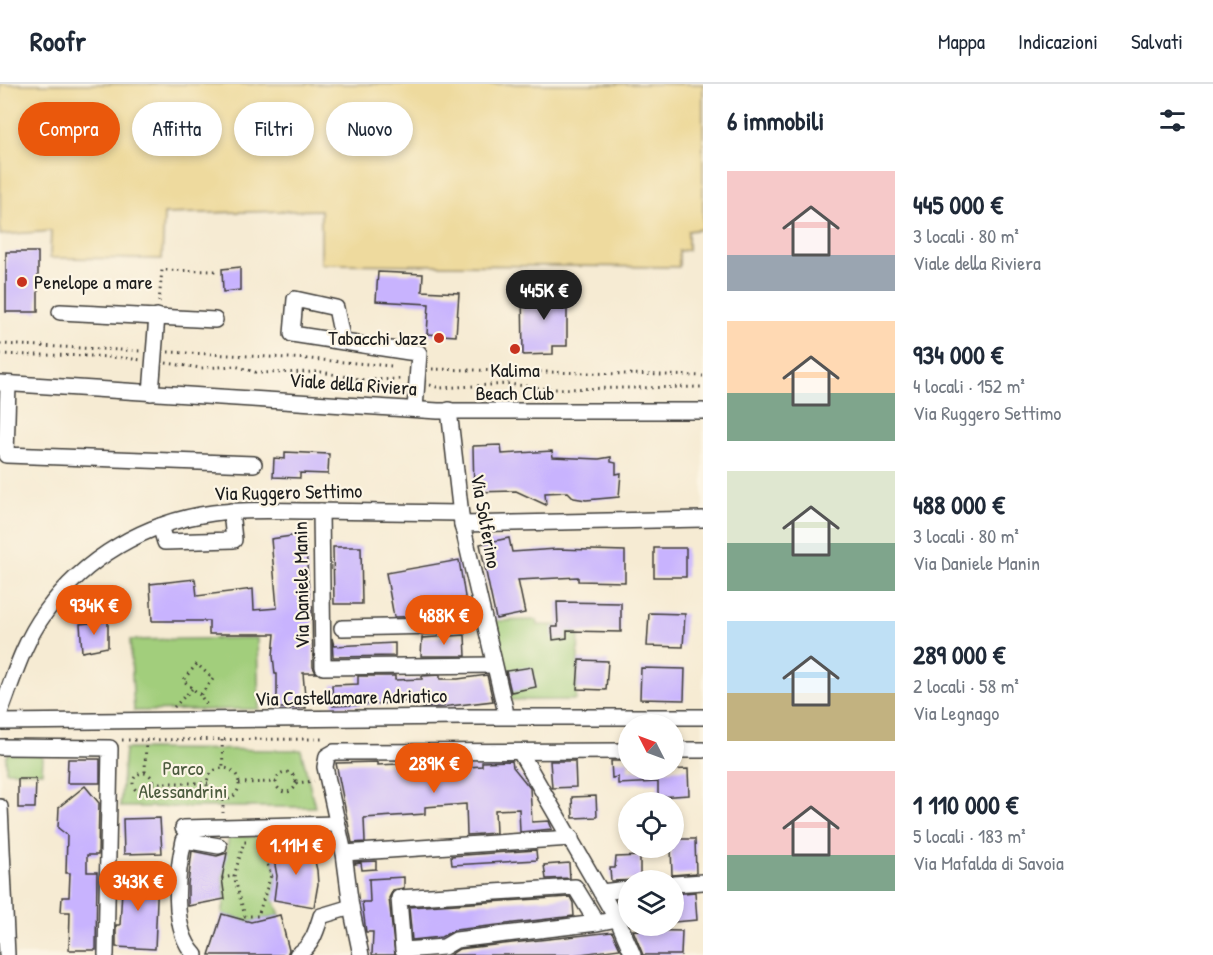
<!DOCTYPE html>
<html lang="it">
<head>
<meta charset="utf-8">
<style>
	body { margin:0; font-family:"Patrick Hand",sans-serif; background:#f2f2f3; color:#1f2937; height:100vh; display:flex; flex-direction:column; font-size:22px; white-space:nowrap }
	* { box-sizing:border-box; margin:0 }
	p { font-size:20px; color:#747a83 }
	.icon { flex:none; width:33px; height:33px; fill:none; stroke:currentColor; stroke-width:2; stroke-linecap:round; stroke-linejoin:round }
	.map { position:relative; flex:1; overflow:hidden }
	.panel { display:flex; flex-direction:column; background:#fff; width:510px }
	.panel>* { flex:none }
	.hud { position:absolute; left:18px; top:18px; width:570px; height:54px; display:flex; gap:12px }
	.needle { width:39px; rotate:312deg }
	.tools { position:absolute; left:618px; top:630px; display:grid; gap:12px }
	.tools a { display:grid; place-items:center; width:66px; height:66px; border-radius:50%; background:#fff; box-shadow:0 3px 9px #0003; font-size:30px }
	.price { position:absolute; translate:-50% -51px; padding:0 14px; border-radius:21px; background:#ea580c; color:#fff; font-size:20px; line-height:39px; filter:drop-shadow(0 2px 3px #0008) }
	.price::after { content:''; position:absolute; left:50%; top:36px; width:18px; height:14px; margin-left:-9px; background:inherit; clip-path:polygon(0 0,100% 0,50% 100%) }
	.price.on { background:#222; color:#fff }
	ul { padding:0; list-style:none }
	li { display:flex; align-items:center; gap:18px; height:150px; padding:0 24px }
	li span { display:grid; place-items:center; flex:none; width:168px; height:120px; border-radius:0px; color:#555 }
	li>.icon { margin-inline-start:auto }
	span .icon { width:72px; height:72px; fill:#fffc; stroke-width:1 }
	li b { font-size:26px }
	h2 { display:flex; justify-content:space-between; align-items:center; height:72px; padding:0 24px; font-size:26px }
	.pill { padding:0 21px; border-radius:27px; background:#fff; box-shadow:0 3px 9px #0003; font-size:21px; line-height:54px }
	.pill.on { background:#ea580c; color:#fff }
	header { display:flex; align-items:center; gap:36px; box-sizing:border-box; height:84px; padding:0 30px; background:#fff; border-bottom:2px solid #e0e1e3 }
	header strong { font-size:28px }
	nav { display:flex; gap:33px; margin-inline-start:auto; font-size:21px }
	main { display:flex; flex:1; min-height:0 }
	.map>svg:first-child { display:block }
</style>
</head>
<body>
<header>
<strong>Roofr</strong>
<nav><a>Mappa</a><a>Indicazioni</a><a>Salvati</a></nav>
</header>
<main>
<div class="map">
<svg width="703" height="871" viewBox="0 0 703 871">
	<rect width="100%" height="100%" fill="#fcf5e5"/>
	<filter id="ink" filterUnits="userSpaceOnUse"><feTurbulence type="fractalNoise" baseFrequency=".0167" numOctaves="2"/><feDisplacementMap in="SourceGraphic" scale="12" xChannelSelector="R" yChannelSelector="G"/><feConvolveMatrix kernelMatrix="1 2 1 2 8 2 1 2 1" color-interpolation-filters="sRGB"/></filter>
	<filter id="wash" filterUnits="userSpaceOnUse"><feTurbulence type="fractalNoise" baseFrequency=".008" numOctaves="4" result="noise"/><feDisplacementMap in="SourceGraphic" scale="24" xChannelSelector="R" yChannelSelector="G"/><feGaussianBlur stdDeviation="1.35" result="paint"/><feColorMatrix in="noise" values="0 0 0 0 0 0 0 0 0 0 0 0 0 0 0 0 0 1.4 0 .05"/><feComposite in="paint" operator="in"/></filter>
	<g filter="url(#wash)">
		<rect width="100%" height="100%" fill="#f6ebd3"/>
		<g fill="#a2ce7b" stroke="#5f754c" stroke-width="1.5">
			<path d="M537,536L538,541L574,542V550H579L576,616H511L494,537Z"/>
			<path d="M257,554L259,625L134,627L130,556Z"/>
			<path d="M125,665L301,666L315,723H120Z"/>
			<path d="M38,668L43,674L42,688L6,687V673L8,669Z"/>
			<path d="M229,752L269,753L277,792L274,816L280,831L251,838L222,830L225,815L222,794Z"/>
		</g>
		<path fill="#eeda9e" stroke="#857b5d" stroke-width="1.5" d="M0,0H703V145L688,147V166L679,167V183L321,180V126L164,130L162,175L50,174L51,147L0,151Z"/>
		<g id="blocks">
			<g fill="#c8b3fe">
				<rect x="6" y="168" width="32" height="60"/>
				<path d="M240,183V206L223,208L222,185Z"/>
				<path d="M378,188L423,190L422,207L459,209L456,252L427,250L429,220L376,217Z"/>
				<path d="M567,206V262H553V270L523,271L522,207Z"/>
				<path d="M501,361L502,370L552,367L553,373L599,375L611,373V378L616,379V390L621,389L619,413L586,416L574,414L568,408L545,409L546,421L516,407L474,408L473,362Z"/>
				<path d="M285,368L329,370L328,390L300,389V394L273,393L274,374L285,375Z"/>
				<path d="M305,450L310,523L312,522L313,583L316,589H303L306,624H277V590H275L273,572L275,550H209V537H152L150,500L195,495L197,512L253,505L254,526L277,524L271,455Z"/>
				<path d="M509,454L512,468L557,465L625,467V498L578,497V493L518,496L525,529L496,535L480,460Z"/>
				<path d="M333,463H361L362,520H334Z"/>
				<rect x="654" y="464" width="32" height="29"/>
				<path d="M459,476L467,525L434,532L394,533L386,489Z"/>
				<path d="M557,518L621,519V548L567,547V554L553,556L552,543H558Z"/>
				<path d="M649,529L685,530L683,563L647,562Z"/>
				<path d="M108,537V563L82,568L80,540Z"/>
				<path d="M465,551L466,572H421L422,554Z"/>
				<path d="M332,554L334,562L395,559V572L333,573Z"/>
				<path d="M579,576L608,577L606,606L577,605Z"/>
				<path d="M532,583L536,603L511,608L506,587Z"/>
				<path d="M641,584L685,585L684,616L640,615Z"/>
				<path d="M440,591V595H458L487,591L493,617L441,623L423,624V616L399,618V619L333,622L332,601L358,600V592H395V596L422,595V592Z"/>
				<path d="M68,675H100V699H67Z"/>
				<path d="M512,677L513,683L530,704L532,738L549,737L552,745L520,748L519,725L495,726L496,749L467,751L466,720L425,723V730L364,734L365,758L352,759L336,679L377,678V681L422,679L423,686L482,682V678Z"/>
				<path d="M550,677H575L576,703L552,704Z"/>
				<path d="M611,677H628V686L637,687L688,685L689,711L658,713V698L618,700V693L612,694Z"/>
				<path d="M18,695H36L35,724H18Z"/>
				<path d="M85,702L99,719L98,771H87V788H97L96,866H69L70,828H61L62,813H69L70,789H66L67,751L58,744L59,723Z"/>
				<path d="M596,712L597,733L573,734L572,713Z"/>
				<path d="M160,734L162,769L124,770L123,735Z"/>
				<path d="M674,755H695L696,789L672,791L671,764H674Z"/>
				<path d="M311,760L317,786L318,800L314,823L274,816L277,792L273,770Z"/>
				<path d="M536,766L537,776L452,781L451,772Z"/>
				<path d="M192,767L217,772L227,769L222,794L225,815L188,822V800Z"/>
				<path d="M640,772V796L611,797L610,784H615L616,773Z"/>
				<path d="M376,777V785L362,786L361,779L355,780V778Z"/>
				<path d="M569,779L570,794L546,795L544,781Z"/>
				<path d="M123,789L158,791L155,865L116,863V841H120Z"/>
				<path d="M404,793V804L393,806L389,814L395,871H372L373,848H366L362,818H370L369,795Z"/>
				<path d="M695,808L697,836L674,838V810Z"/>
				<path d="M570,813L573,819L574,832L455,846L441,853L412,856L409,823Z"/>
				<path d="M222,830L251,838L280,831L289,866L287,871H209Z"/>
				<path d="M633,846L682,847L681,871H643Z"/>
				<path d="M612,848L620,865L573,871H450L459,865Z"/>
			</g>
		</g>
	</g>
	<g filter="url(#ink)">
		<use href="#blocks" fill-opacity="0" stroke="#3d3b37" stroke-width="1.5"/>
		<g fill="none" stroke-linecap="round" stroke-linejoin="round">
			<g stroke="#3d3b37" stroke-width="18">
				<g id="minor">
					<path d="M60,228L215,236"/>
					<path d="M343,258L336,224L295,215L292,250L409,268L419,269L415,325"/>
					<path d="M0,299L438,327H703"/>
					<path d="M8,300L6,371L254,380"/>
					<path d="M151,309L157,232"/>
					<path d="M449,326L462,440L505,625"/>
					<path d="M321,427L323,583L494,581"/>
					<path d="M462,440L703,435"/>
					<path d="M160,442L165,458L234,456L231,427"/>
					<path d="M342,544L435,542L483,531"/>
					<path d="M0,629C13,595 23,559 45,529C84,474 146,438 213,429C246,425 280,427 313,427C362,428 411,428 460,429"/>
					<path d="M0,638L463,633H703"/>
					<path d="M0,663L110,664L106,871"/>
					<path d="M674,666H703"/>
					<path d="M520,668L620,841L633,871"/>
					<path d="M0,723L7,871"/>
					<path d="M183,744L337,740"/>
					<path d="M344,769L571,754"/>
					<path d="M674,800L703,798"/>
					<path d="M601,808L628,805"/>
					<path d="M597,839L575,803L399,814L403,866L444,863L456,856L597,839L617,835"/>
					<path d="M195,871C170,845 177,788 184,756L219,762"/>
					<path d="M297,871C312,862 316,848 321,832L351,823"/>
					<path d="M361,871L351,823L344,769L325,683L327,672L334,668L628,667"/>
				</g>
			</g>
			<g stroke="#3d3b37" stroke-width="3" stroke-dasharray="1.5 4.5" stroke-linecap="butt">
				<path d="M159,218L162,186L216,187"/>
				<path d="M0,260L141,267"/>
				<path d="M168,268L309,275L392,282"/>
				<path d="M0,270C47,272 95,270 141,276"/>
				<path d="M166,279L201,284L235,282L258,289L321,288L364,296L403,295"/>
				<path d="M432,285L703,292"/>
				<path d="M430,301L440,304L508,300L550,305L703,303"/>
				<path d="M200,611L183,596L197,580L213,595L200,611L207,621"/>
				<path d="M174,623L192,605"/>
				<path d="M122,656L325,655"/>
				<path d="M222,656L223,684"/>
				<circle cx="223" cy="700" r="16"/>
				<circle cx="286" cy="698" r="10"/>
				<path d="M145,688L146,656"/>
				<circle cx="143" cy="699" r="10"/>
				<path d="M153,699H208"/>
				<path d="M239,699L276,698"/>
				<path d="M296,699L314,697"/>
				<path d="M223,716V729"/>
				<path d="M246,758H244L234,792L245,832H258L271,791L259,757H258"/>
				<path d="M271,791L277,792"/>
				<path d="M222,794L234,792"/>
			</g>
			<use href="#minor" stroke="#fff" stroke-width="15"/>
		</g>
	</g>
	<g fill="#c8321e" stroke="#fcf5e5" stroke-width="2">
		<circle cx="22" cy="198" r="6"/>
		<circle cx="439" cy="254" r="6"/>
		<circle cx="515" cy="265" r="6"/>
	</g>
	<g text-anchor="middle" stroke-width="4.5" stroke-linejoin="round" paint-order="stroke">
		<g font-size="20" fill="#1c1c1c" stroke="#fcf5e5" text-anchor="start">
			<text x="34" y="205">Penelope a mare</text>
			<text x="427" y="261" text-anchor="end">Tabacchi Jazz</text>
			<text x="515" y="293" text-anchor="middle">Kalima<tspan x="515" dy="23">Beach Club</tspan></text>
		</g>
		<g font-size="20" fill="#1c1c1c" stroke="#fcf5e5">
			<text transform="translate(353 300) rotate(4)" y="7">Viale della Riviera</text>
			<text transform="translate(288 408) rotate(-1)" y="7">Via Ruggero Settimo</text>
			<text transform="translate(486 437) rotate(80)" y="7">Via Solferino</text>
			<text transform="translate(301 501) rotate(-91)" y="7">Via Daniele Manin</text>
			<text transform="translate(351 613) rotate(-1)" y="7">Via Castellamare Adriatico</text>
		</g>
		<g font-size="20" fill="#4b5a3d" stroke="#fcf5e5">
			<text x="183" y="691">Parco<tspan x="183" dy="23">Alessandrini</tspan></text>
		</g>
	</g>
</svg>
<div class="tools">
<a><svg class="needle" viewBox="-14 -14 28 28"><path d="M0-13l5 13h-10z" fill="#e53935"/><path d="M0 13l5-13h-10z" fill="#747a83"/></svg></a>
<a><svg class="icon" aria-label="locate" viewBox="0 0 24 24"><circle cx="12" cy="12" r="6"/><path d="M12 2v4M12 18v4M2 12h4M18 12h4"/></svg></a>
<a><svg class="icon" aria-label="layers" viewBox="0 0 24 24"><path d="M12 4l9 5-9 5-9-5zM3 14l9 5 9-5"/></svg></a>
</div>
<b class="price on" style="left:544px;top:237px">445K €</b>
<b class="price" style="left:94px;top:552px">934K €</b>
<b class="price" style="left:444px;top:562px">488K €</b>
<b class="price" style="left:434px;top:710px">289K €</b>
<b class="price" style="left:296px;top:792px">1.11M €</b>
<b class="price" style="left:138px;top:828px">343K €</b>
<div class="hud">
<a class="pill on">Compra</a>
<a class="pill">Affitta</a>
<a class="pill">Filtri</a>
<a class="pill">Nuovo</a>
</div>
</div>
<section class="panel">
<h2>6 immobili<svg class="icon" aria-label="filters" viewBox="0 0 24 24"><path d="M4 7h16M4 17h16"/><circle cx="9" cy="7" r="2"/><circle cx="15" cy="17" r="2"/></svg></h2>
<ul>
<li><span style="background:linear-gradient(#f6c9c9 70%,#9aa5b1 0)"><svg class="icon" aria-label="home" viewBox="0 0 24 24"><path d="M3 11l9-7 9 7M6 9v11h12V9"/></svg></span><div><b>445 000 €</b><p>3 locali · 80 m²</p><p>Viale della Riviera</p></div></li>
<li><span style="background:linear-gradient(#ffd9b3 60%,#7fa58c 0)"><svg class="icon" aria-label="home" viewBox="0 0 24 24"><path d="M3 11l9-7 9 7M6 9v11h12V9"/></svg></span><div><b>934 000 €</b><p>4 locali · 152 m²</p><p>Via Ruggero Settimo</p></div></li>
<li><span style="background:linear-gradient(#dfe7d0 60%,#7fa58c 0)"><svg class="icon" aria-label="home" viewBox="0 0 24 24"><path d="M3 11l9-7 9 7M6 9v11h12V9"/></svg></span><div><b>488 000 €</b><p>3 locali · 80 m²</p><p>Via Daniele Manin</p></div></li>
<li><span style="background:linear-gradient(#bfe0f5 60%,#c2b280 0)"><svg class="icon" aria-label="home" viewBox="0 0 24 24"><path d="M3 11l9-7 9 7M6 9v11h12V9"/></svg></span><div><b>289 000 €</b><p>2 locali · 58 m²</p><p>Via Legnago</p></div></li>
<li><span style="background:linear-gradient(#f6c9c9 70%,#7fa58c 0)"><svg class="icon" aria-label="home" viewBox="0 0 24 24"><path d="M3 11l9-7 9 7M6 9v11h12V9"/></svg></span><div><b>1 110 000 €</b><p>5 locali · 183 m²</p><p>Via Mafalda di Savoia</p></div></li>
</ul>
</section>
</main>
</body>
</html>
